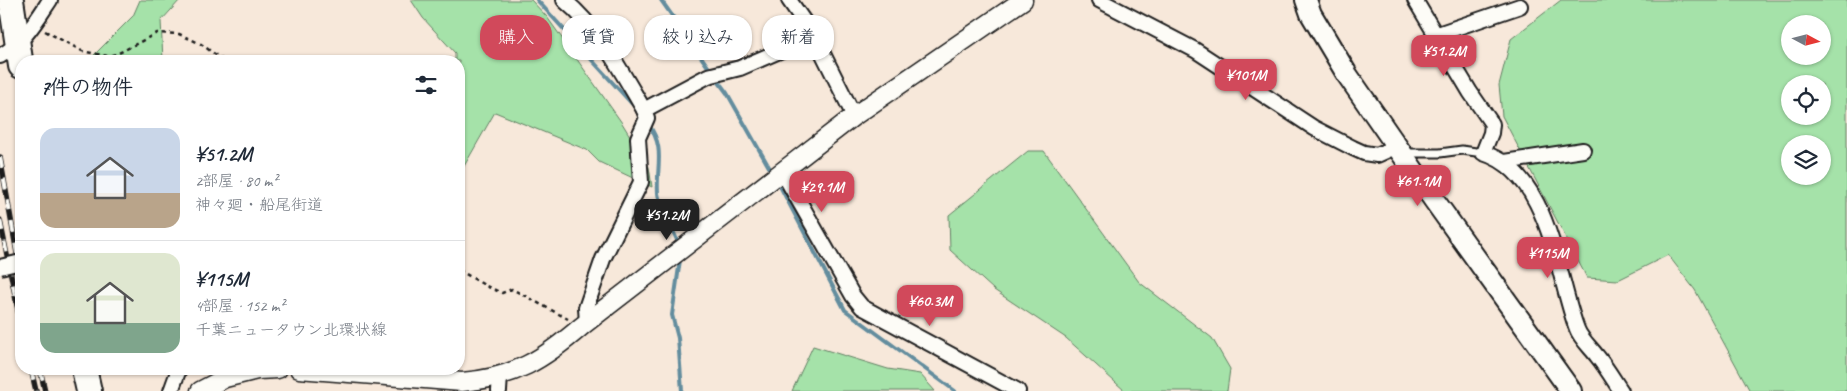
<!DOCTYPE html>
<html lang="ja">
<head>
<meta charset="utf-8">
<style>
	body { margin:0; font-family:Caveat,"Klee One",sans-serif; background:#f2f2f3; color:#1f2937; height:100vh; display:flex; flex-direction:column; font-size:19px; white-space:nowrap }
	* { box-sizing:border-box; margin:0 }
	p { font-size:16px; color:#747a83 }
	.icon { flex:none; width:28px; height:28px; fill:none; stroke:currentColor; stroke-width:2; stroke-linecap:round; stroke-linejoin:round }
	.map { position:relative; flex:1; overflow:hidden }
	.drawer { position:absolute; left:15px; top:55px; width:450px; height:320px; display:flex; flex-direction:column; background:#fff; border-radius:20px; box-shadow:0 1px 4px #0004 }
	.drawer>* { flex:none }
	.top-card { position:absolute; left:480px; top:15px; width:475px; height:45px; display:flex; gap:10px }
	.needle { width:32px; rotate:97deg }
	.tools { position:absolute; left:1781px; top:15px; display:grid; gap:10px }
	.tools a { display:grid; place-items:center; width:50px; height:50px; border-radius:50%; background:#fff; box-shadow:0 1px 4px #0004; font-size:25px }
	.price { position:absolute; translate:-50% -42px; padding:0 11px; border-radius:10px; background:#d1495b; color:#fff; font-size:16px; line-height:32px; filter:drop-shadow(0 1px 2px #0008) }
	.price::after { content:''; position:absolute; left:50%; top:30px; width:15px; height:11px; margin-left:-8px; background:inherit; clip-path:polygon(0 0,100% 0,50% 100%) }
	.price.on { background:#222; color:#fff }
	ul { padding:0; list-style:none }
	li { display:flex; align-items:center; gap:15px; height:125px; padding:0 25px }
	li+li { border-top:1px solid #e0e1e3 }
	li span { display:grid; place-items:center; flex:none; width:140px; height:100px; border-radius:15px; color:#555 }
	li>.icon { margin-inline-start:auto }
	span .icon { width:60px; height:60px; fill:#fffc; stroke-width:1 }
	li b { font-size:21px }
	h2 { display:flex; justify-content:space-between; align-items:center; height:60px; padding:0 25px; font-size:21px }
	.tag { padding:0 18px; border-radius:20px; background:#fff; box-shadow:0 1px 4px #0004; font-size:18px; line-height:45px }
	.tag.on { background:#d1495b; color:#fff }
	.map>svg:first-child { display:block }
</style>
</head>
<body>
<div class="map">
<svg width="1847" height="391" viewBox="0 0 1847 391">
	<rect width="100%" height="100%" fill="#f7e8da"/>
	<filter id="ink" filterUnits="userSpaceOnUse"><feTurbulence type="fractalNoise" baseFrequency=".02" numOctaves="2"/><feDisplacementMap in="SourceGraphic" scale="10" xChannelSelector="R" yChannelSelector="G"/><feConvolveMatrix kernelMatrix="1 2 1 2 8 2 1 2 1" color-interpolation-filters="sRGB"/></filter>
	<g filter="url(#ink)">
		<g fill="#a5e2a9" stroke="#607f62" fill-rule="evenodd">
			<path d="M140,0H180L161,21L163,60L161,61H88L133,16Z"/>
			<path d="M411,0H531L547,17L622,123L649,167L652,187L599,162L587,150L495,112L459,175V61H455V53L423,18Z"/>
			<path d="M1561,0H1847V391H1750L1695,290L1668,255L1618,280L1587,278L1502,116L1499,85L1511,39ZM1790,24H1822V56H1790ZM1790,84H1822V116H1790ZM1790,144H1822V176H1790Z"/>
			<path d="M1028,151H1044L1139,282L1212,338L1230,369L1227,391H1125L1066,338L994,290L950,250L949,215Z"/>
			<path d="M813,346L888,369L920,374L935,391H792Z"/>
		</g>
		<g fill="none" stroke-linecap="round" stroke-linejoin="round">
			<g stroke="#638d9e" stroke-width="4">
				<path d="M537,0L633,105"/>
				<path d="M661,0L711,71"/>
				<path d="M715,77L727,93L769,167"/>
				<path d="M648,124C666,148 656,166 658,193C659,204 672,228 677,240"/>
				<path d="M780,186L845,310L955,391"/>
				<path d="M680,260L672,315L678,338L682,391"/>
			</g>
			<g stroke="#1c1c1c" stroke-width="11">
				<path id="service" d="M1404,153H1440L1462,150L1483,153"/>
			</g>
			<g stroke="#1c1c1c" stroke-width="18">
				<g id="minor">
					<path d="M564,0C600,30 621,71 644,110L647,118L638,138L641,182L603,259L586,308L587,323"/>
					<path d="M789,0L814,36L854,116"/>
					<path d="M1099,0L1195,50L1314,128L1353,148L1364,153L1377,155L1397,146"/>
					<path d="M1415,0L1470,92L1492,124L1491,133L1483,153C1550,173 1556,274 1577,329C1580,338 1591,348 1597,356C1606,367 1613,379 1621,391"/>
					<path d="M1435,35L1520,6"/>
					<path d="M0,56C23,44 36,21 50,0"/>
					<path d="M644,110L708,76L740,68L814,36"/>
					<path d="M1504,162L1583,150"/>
					<path d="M782,171L853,296L862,307L1018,391"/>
					<path d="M171,391L179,369"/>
					<path d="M499,391L500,376"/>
				</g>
			</g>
			<g stroke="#1c1c1c" stroke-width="21">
				<g id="tertiary">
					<path d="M299,369L462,382C514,378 544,359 582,326L854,116L1023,0"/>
					<path d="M200,391L225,378L257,370L278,369"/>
				</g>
			</g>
			<g stroke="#1c1c1c" stroke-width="24">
				<path id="secondary" d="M1306,0L1311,14L1348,76L1434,200L1571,391"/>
			</g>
			<g stroke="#1c1c1c" stroke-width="28">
				<g id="trunk">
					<path d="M11,0L21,66"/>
					<path d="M84,369L89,391"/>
				</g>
			</g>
			<g stroke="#1c1c1c" stroke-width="2.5" stroke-dasharray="4 4" stroke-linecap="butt">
				<path d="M45,31L82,51L107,56L117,54L157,33L179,34L201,44L224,61"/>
				<path d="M459,270L486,286L502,293L512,289L568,319"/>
			</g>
			<use href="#service" stroke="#fdfcf7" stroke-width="7"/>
			<use href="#minor" stroke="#fdfcf7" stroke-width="14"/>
			<use href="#tertiary" stroke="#fdfcf7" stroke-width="18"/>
			<use href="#secondary" stroke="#fdfcf7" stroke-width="20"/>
			<use href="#trunk" stroke="#fdfcf7" stroke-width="24"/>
			<g stroke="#1c1c1c" stroke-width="5.5">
				<g id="rail">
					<path d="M0,157L21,276"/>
					<path d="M0,220L21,325"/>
					<path d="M31,369L36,391"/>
					<path d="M40,369L45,391"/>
				</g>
			</g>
			<use href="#rail" stroke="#fdfcf7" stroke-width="4" stroke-dasharray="11" stroke-linecap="butt"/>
			<g stroke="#1c1c1c" stroke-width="18" stroke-linecap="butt">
				<path id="minor-bridge" d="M0,267L21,262"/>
			</g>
			<use href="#minor-bridge" stroke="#fdfcf7" stroke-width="14"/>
		</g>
	</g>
</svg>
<div class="tools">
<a><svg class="needle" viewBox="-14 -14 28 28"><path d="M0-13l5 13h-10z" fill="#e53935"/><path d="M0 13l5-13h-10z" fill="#747a83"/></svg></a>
<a><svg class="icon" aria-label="locate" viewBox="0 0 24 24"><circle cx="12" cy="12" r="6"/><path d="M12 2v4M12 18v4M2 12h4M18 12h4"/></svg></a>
<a><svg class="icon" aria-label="layers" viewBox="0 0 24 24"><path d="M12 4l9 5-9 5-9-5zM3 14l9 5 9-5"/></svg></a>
</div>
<b class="price" style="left:1444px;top:77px">¥51.2M</b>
<b class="price" style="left:1246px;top:101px">¥101M</b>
<b class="price" style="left:1418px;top:207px">¥61.1M</b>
<b class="price" style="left:822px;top:213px">¥29.1M</b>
<b class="price on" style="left:667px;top:241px">¥51.2M</b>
<b class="price" style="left:1548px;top:279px">¥115M</b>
<b class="price" style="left:930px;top:327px">¥60.3M</b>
<div class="top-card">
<a class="tag on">購入</a>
<a class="tag">賃貸</a>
<a class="tag">絞り込み</a>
<a class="tag">新着</a>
</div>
<section class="drawer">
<h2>7件の物件<svg class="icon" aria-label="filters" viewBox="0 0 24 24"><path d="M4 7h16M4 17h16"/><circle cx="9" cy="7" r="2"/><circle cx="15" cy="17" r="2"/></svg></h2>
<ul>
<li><span style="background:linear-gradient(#c9d6e8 65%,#b9a48a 0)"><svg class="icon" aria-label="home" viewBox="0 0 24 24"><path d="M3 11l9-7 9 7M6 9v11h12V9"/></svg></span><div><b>¥51.2M</b><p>2部屋 · 80 m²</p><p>神々廻・船尾街道</p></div></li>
<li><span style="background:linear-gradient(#dfe7d0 70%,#7fa58c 0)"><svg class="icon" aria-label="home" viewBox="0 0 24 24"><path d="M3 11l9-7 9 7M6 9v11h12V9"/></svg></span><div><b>¥115M</b><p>4部屋 · 152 m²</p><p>千葉ニュータウン北環状線</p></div></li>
</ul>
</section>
</div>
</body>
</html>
